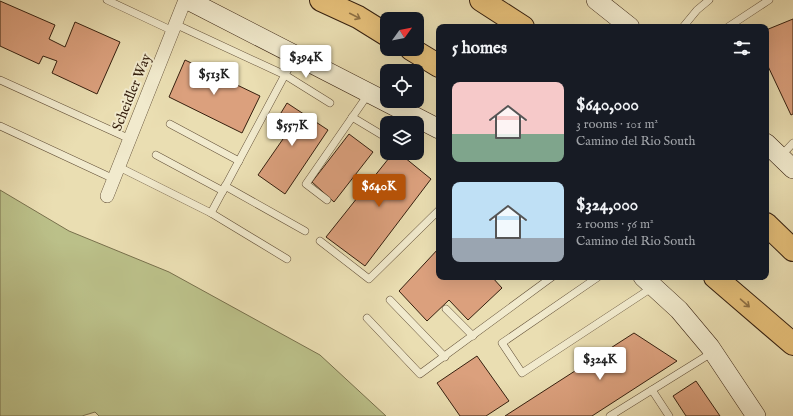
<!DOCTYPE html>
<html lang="en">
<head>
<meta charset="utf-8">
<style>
	body { margin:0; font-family:"IM FELL English",serif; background:#20242c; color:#f1f3f6; height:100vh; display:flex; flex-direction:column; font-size:15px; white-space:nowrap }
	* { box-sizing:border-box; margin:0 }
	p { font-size:13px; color:#9ea1a6 }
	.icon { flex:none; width:22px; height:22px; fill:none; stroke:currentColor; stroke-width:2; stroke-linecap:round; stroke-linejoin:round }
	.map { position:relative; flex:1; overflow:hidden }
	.side { position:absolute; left:436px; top:24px; width:333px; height:256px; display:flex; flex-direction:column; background:#171b24; border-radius:8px; box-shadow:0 4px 16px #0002 }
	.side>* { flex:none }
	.needle { width:26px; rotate:57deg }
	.buttons { position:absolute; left:380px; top:12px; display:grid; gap:8px }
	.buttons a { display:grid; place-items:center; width:44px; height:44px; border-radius:8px; background:#171b24; box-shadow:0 4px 16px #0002; font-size:20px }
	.price { position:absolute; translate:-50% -34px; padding:0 9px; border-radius:4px; background:#fff; color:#222; font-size:13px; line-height:26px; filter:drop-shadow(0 1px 2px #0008) }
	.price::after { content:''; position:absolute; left:50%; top:24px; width:12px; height:9px; margin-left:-6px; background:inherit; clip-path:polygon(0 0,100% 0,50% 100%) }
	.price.active { background:#b45309; color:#fff }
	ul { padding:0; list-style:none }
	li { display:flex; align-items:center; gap:12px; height:100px; padding:0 16px }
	li span { display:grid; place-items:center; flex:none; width:112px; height:80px; border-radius:8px; color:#555 }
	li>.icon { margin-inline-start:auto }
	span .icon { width:48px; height:48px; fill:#fffc; stroke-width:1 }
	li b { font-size:17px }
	h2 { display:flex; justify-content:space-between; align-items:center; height:48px; padding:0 16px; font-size:17px }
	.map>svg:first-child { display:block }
</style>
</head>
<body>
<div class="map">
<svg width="793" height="416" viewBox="0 0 793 416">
	<rect width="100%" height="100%" fill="#eadeb2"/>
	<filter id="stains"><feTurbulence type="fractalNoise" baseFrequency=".005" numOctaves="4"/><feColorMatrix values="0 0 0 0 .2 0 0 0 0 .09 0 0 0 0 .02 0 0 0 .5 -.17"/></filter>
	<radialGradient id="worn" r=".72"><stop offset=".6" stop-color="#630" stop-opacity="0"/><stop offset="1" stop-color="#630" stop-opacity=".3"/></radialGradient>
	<path fill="#bbc089" stroke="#78704c" d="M0,190L69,231L169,272L320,355L386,416H99L95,412L82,416H0Z"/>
	<g fill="#dba07d" stroke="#36200f">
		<path d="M0,1L55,25L49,39L65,47L75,22L120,42L97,94L52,73L57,61L43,56L39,64L0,46Z"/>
		<path d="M793,19V114L791,115L766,62V30Z"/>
		<path d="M185,60L260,96L242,133L169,97Z"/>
		<path d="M287,103L328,130L285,194L258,175L283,139L270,131Z"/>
		<path d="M349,134L373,152L334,202L312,182Z"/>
		<path d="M393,153H399L431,179L365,266L326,237Z"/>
		<path d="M439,248V277H492L502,288L468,320L449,300L427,321L399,291Z"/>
		<path d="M634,333L677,361L592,416H505Z"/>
		<path d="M477,356L509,401L486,416H460L437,383Z"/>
		<path d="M696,381L720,416H686L673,396Z"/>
	</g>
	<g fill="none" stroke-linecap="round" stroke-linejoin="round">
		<g stroke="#635038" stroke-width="8">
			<g id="lane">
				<path d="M107,0L173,31"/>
				<path d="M175,24L285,75L330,103"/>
				<path d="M683,27L697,10L709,0"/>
				<path d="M728,27L769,0"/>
				<path d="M0,80L130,139"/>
				<path d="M352,117L382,135"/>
				<path d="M170,124L239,161"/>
				<path d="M0,126L114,179"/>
				<path d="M156,155L223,191"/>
				<path d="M780,157L793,143"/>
				<path d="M119,167L211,213"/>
				<path d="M225,186L305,231"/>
				<path d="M327,200L306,184L369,93"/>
				<path d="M320,241L369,279L439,210"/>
				<path d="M287,259L211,213L295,56"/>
				<path d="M598,277L502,343L522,373L653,287"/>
				<path d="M390,300L445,357"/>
				<path d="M446,309L473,336"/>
				<path d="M367,318L420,374L552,277"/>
				<path d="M652,390L669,416"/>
				<path d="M610,416L713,352"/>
			</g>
		</g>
		<g stroke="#635038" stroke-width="14">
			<path id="street" d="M107,196L185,0"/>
		</g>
		<g stroke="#36200f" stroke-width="20">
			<g id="secondary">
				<path d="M188,0L439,129"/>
				<path d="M596,0L630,27"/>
				<path d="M766,143L793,169"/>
				<path d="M643,277L679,310L710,347L756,416"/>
			</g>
		</g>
		<g stroke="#36200f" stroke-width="24">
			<g id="highway">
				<path d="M321,0L358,17L387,35"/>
				<path d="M481,0L523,27"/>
				<path d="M411,49L439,66"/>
				<path d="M766,224L793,250"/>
				<path d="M715,277L793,344"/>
			</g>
		</g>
		<use href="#lane" stroke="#f1eacd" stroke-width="7"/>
		<use href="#street" stroke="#f1eacd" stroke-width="13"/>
		<use href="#secondary" stroke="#f1eacd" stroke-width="19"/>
		<use href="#highway" stroke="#e5bf79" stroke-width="22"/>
	</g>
	<defs><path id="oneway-shaft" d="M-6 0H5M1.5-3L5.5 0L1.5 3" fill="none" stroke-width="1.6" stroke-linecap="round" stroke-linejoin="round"/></defs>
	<g stroke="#8e7044">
		<use href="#oneway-shaft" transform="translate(355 16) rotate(27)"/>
		<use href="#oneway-shaft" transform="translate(745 303) rotate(41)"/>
	</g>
	<g text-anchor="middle" stroke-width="4" stroke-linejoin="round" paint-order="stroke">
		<g font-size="14" fill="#36200f" stroke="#f1eacd">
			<text transform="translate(131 92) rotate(-68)" y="5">Scheidler Way</text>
		</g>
	</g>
	<rect width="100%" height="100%" filter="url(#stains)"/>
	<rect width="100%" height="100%" fill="url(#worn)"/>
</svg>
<div class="buttons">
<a><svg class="needle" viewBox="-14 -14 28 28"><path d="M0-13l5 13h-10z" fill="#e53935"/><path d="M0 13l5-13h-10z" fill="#9ea1a6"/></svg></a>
<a><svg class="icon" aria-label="locate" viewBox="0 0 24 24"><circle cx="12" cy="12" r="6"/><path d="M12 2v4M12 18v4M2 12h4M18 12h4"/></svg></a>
<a><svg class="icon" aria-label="layers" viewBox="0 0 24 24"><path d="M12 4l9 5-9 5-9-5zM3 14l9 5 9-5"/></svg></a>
</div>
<b class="price" style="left:306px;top:79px">$394K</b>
<b class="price" style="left:214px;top:96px">$513K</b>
<b class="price" style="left:292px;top:147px">$557K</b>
<b class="price active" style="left:379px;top:208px">$640K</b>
<b class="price" style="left:600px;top:381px">$324K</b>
<section class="side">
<h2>5 homes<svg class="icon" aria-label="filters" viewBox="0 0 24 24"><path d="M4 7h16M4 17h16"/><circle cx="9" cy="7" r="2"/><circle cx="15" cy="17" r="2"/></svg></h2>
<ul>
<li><span style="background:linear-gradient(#f6c9c9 65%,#7fa58c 0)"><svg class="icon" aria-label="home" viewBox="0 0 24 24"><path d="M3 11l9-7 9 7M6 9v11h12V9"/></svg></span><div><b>$640,000</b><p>3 rooms · 101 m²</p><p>Camino del Rio South</p></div></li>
<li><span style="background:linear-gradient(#bfe0f5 70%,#9aa5b1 0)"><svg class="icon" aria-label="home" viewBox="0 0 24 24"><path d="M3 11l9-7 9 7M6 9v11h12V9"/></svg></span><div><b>$324,000</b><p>2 rooms · 56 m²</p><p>Camino del Rio South</p></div></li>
</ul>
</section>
</div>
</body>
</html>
